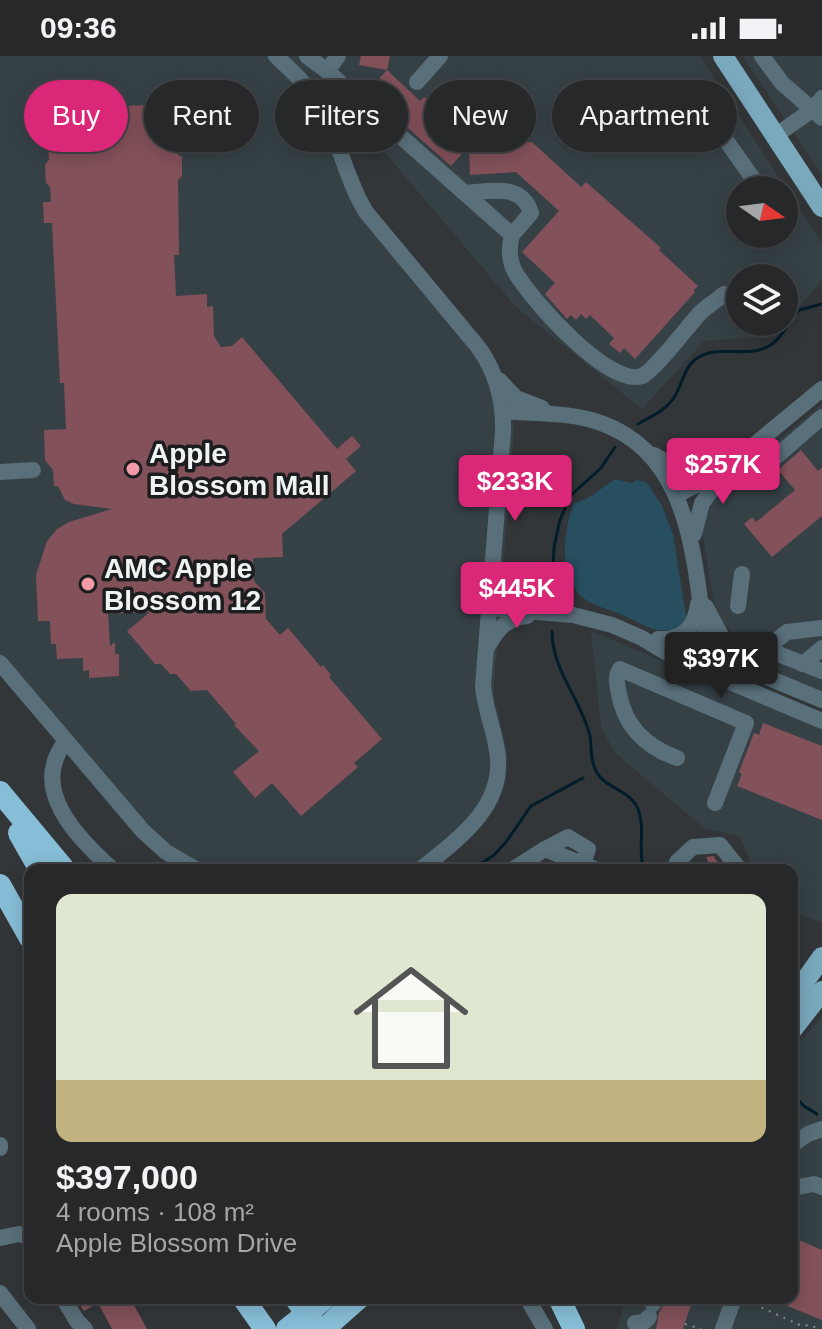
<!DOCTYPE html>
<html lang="en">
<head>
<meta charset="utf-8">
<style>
	body { margin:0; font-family:Arial,sans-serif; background:#323436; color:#f1f3f6; height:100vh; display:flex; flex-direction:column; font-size:30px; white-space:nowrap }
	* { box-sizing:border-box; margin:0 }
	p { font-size:26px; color:#a4a6a8 }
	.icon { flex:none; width:44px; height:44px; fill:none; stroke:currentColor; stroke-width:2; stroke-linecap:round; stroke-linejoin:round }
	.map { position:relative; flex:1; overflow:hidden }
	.drawer { position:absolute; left:24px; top:808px; width:774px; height:440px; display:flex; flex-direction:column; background:#26282a; border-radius:16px; box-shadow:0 4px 20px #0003,0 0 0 2px #424447 }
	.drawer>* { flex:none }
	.guide { position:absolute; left:24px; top:24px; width:774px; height:72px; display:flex; gap:16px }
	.needle { width:52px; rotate:104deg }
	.tools { position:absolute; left:726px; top:120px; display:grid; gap:16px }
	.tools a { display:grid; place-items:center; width:72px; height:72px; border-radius:50%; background:#26282a; box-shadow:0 4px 20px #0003,0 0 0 2px #424447; font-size:40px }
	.price { position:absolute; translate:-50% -68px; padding:0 18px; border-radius:8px; background:#db2777; color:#fff; font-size:26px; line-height:52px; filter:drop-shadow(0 2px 4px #0008) }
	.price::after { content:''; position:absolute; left:50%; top:48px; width:24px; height:18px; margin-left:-12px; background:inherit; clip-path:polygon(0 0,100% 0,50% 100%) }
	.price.current { background:#222; color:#fff }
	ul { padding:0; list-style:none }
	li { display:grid; align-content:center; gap:16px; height:424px; padding:0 32px }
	li span { display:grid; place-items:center; height:248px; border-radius:16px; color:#555 }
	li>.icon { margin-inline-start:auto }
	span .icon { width:144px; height:144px; fill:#fffc; stroke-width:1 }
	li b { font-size:34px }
	.tag { padding:0 28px; border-radius:36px; background:#26282a; box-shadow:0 4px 20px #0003,0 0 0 2px #424447; font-size:28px; line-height:72px }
	.tag.current { background:#db2777; color:#fff }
	.status { display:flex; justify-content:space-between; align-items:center; height:56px; padding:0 40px; background:#26282a; direction:ltr }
	.status svg { height:22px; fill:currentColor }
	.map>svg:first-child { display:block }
</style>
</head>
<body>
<div class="status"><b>09:36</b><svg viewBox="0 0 49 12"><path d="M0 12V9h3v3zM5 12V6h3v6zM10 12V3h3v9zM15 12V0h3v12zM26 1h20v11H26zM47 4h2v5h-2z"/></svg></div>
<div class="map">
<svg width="822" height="1273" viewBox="0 0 822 1273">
	<rect width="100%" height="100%" fill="#323638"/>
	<g fill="#364146" fill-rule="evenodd">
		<path d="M0,0H700L822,188V224L775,280L704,285L642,353L515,250L349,54L312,23L336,62L360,129L372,152L485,285L498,307L510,341L514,374L494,629L495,645L507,695L506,726L498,747L483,769L434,814H176L136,781L0,620ZM740,134H784V178H740ZM740,222H784V266H740Z"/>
		<path d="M742,0H822V119L767,36Z"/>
		<path d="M822,348V635L786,620L746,595L722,565L713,543L702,474L711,440Z"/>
		<path d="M591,575L822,672V867L792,855V814H753L740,780L704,772L615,697L601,671Z"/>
		<path d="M822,961V1273H617L626,1242H792V1031L798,1027L792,1021V995Z"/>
	</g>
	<path fill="#274f60" d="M616,423L631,427L637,424L646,426L661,448L673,478L686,560L680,573C651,578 647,569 622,559C609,553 593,550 582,541C557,518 564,474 574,447C593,443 599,432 616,423Z"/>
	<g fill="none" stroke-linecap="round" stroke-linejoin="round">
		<g stroke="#011d29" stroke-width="3">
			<path d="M638,368C651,360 664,356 673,343C683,329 683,310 699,301C721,288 750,304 772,288C784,280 789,264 799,254L822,248"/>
			<path d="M552,541L554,491L560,464L571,439L601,412L615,391"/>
			<path d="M552,575C552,615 581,643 590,680C592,693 590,705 597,717C607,733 630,734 638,753C646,773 637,794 644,814"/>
			<path d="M472,814L494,799L506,786L531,750L583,722"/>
			<path d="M792,1038L804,1050L817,1058"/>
		</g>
	</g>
	<g fill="#83515a">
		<path d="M361,0H390L387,14L359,9Z"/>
		<path d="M387,14L420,45L424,41L430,44L438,54L434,58L469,90L451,110L367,36Z"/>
		<path d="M120,46L124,50L175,48L177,98L182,101V120L178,124L179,199H174L176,240L207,238V251L213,250L214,280L221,291L232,290L242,281L337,393L352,380L361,390L346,403L356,415L282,478L283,501L253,502L254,525L265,537L266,563L280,579L288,572L321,611L323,609L331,619L329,621L382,683L354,707L358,711L301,760L272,727L255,742L233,716L259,695L234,669L236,668L207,634L191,635L176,618H170L161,608H155L127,575L150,556L108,558L110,590L115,586V598H119V620L89,622V614L83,615V602L57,603L56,588H51L50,565H38L36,519L47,485L57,473L69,466L112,453L74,448L65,444L58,430H54L53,414L45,404L44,374L66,373L64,327H60L52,167H44L43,146H51L50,131L46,127L45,109L49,104L46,54L97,51L101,47Z"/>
		<path d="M507,82V87L532,86L581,131L586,126L661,192L659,194L698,230L694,234L695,236L635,303L624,292L620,297L609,288L614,282L590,259L586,263L581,258L576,264L571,259L567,263L545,238L555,227L522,196L559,155L516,116L470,119L469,90L486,88V84Z"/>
		<path d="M801,394L818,415L822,412V460L772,501L744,468L752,461L756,466L795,434L778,414Z"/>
		<path d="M763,667L822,690V764L737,730L742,718L739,716L754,677L759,679Z"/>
		<path d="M714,800L715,803L726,814H712L706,801Z"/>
		<path d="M792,1181L822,1194V1264L768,1242H792Z"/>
		<path d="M76,1242H130L147,1273H112L98,1247L84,1255Z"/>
		<path d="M667,1242H693L683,1273H656L659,1257Z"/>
	</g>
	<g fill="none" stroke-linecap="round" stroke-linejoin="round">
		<g stroke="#8c8f91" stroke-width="2" stroke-dasharray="2 6" stroke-linecap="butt">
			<path d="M747,1245L802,1270L810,1269L819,1273"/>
			<path d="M685,1268L701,1273"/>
		</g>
		<g stroke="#596f7a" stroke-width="16">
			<path d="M276,0C293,16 310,31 321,52C340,85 346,124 366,156L478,291C497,317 504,344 503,376L483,630C485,655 496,678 498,702C502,754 455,785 420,814"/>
			<path d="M307,0L327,15"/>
			<path d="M338,0L327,15L512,179C509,190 509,203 514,214C529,242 609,332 642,320C654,315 688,270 700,257C707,250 716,245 724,238"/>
			<path d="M762,0L782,27L822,62"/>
			<path d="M417,26L440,0"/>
			<path d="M656,36L683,56L710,66L718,73L761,134"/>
			<path d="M775,80L812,54L822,42"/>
			<path d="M466,137C491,135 522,127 531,157L512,179"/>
			<path d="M499,324L516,342L542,352"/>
			<path d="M503,355C534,358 572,356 601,367C677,394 691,474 700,544C704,568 708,593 709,617"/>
			<path d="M654,399C675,412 698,418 723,409"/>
			<path d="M0,416L33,414"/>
			<path d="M749,424L822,361"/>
			<path d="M677,439L720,417L822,333"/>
			<path d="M694,478L702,447L721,421"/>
			<path d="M494,515L503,537L528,550"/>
			<path d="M738,550L742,518"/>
			<path d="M706,551L726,589L747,610"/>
			<path d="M488,552L573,559L612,569L642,582L678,604L822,665"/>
			<path d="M822,572L787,576L770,589L778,598L822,615"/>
			<path d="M658,583C682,585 695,572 698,548"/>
			<path d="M663,588L764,620L822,644"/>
			<path d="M486,593C497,574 504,563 527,560"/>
			<path d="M0,607L143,775L166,796L197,814"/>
			<path d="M803,608L822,592"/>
			<path d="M66,685C28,733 77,781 113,814"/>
			<path d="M677,702C646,691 625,671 619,638C617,628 615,621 620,613L746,667L715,747"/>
			<path d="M545,793L568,781L588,793L583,808"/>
			<path d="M512,814L545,793L597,814"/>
			<path d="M680,814L677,806L693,791L720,789L740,814"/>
			<path d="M0,1089V1092"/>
			<path d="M792,1089L808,1078L822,1073"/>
			<path d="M792,1132L814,1128L822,1131"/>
			<path d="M0,1182L19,1178L30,1181"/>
			<path d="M0,1237L28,1273"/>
			<path d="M63,1242L77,1265L85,1273"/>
			<path d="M527,1242L545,1273"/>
			<path d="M653,1242V1248"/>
			<path d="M635,1267L644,1266L649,1261"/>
			<path d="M723,1273L734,1242"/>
		</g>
		<g stroke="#7aa8bd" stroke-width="20">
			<path d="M723,0L822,151"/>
			<path d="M792,943L822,901"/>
			<path d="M792,974L822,935"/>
		</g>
		<g stroke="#87bed7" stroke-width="22">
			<path d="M0,736L65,814"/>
			<path d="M19,777L40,814"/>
			<path d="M0,829L30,882"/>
			<path d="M243,1242L265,1273"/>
			<path d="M295,1242L318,1273"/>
			<path d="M559,1242L574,1273"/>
			<path d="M324,1273L359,1242"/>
		</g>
		<path stroke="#87bed7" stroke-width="22" d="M287,1273L326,1242"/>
	</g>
	<g fill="#f39aa9" stroke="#1b1d1e" stroke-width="3">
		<circle cx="133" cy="413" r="8"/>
		<circle cx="88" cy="528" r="8"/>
	</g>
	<g text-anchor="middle" stroke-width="7" stroke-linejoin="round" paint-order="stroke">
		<g font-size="28" font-weight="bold" fill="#f0f3f4" stroke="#1b1d1e" text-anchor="start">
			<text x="149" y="407">Apple<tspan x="149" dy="32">Blossom Mall</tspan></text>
			<text x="104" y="522">AMC Apple<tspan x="104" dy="32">Blossom 12</tspan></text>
		</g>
	</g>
</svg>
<div class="tools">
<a><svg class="needle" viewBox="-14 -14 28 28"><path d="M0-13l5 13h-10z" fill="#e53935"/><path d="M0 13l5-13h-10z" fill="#a4a6a8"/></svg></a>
<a><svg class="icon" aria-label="layers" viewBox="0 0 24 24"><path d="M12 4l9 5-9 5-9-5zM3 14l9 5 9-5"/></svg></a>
</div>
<b class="price" style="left:723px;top:450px">$257K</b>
<b class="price" style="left:515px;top:467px">$233K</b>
<b class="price" style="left:517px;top:574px">$445K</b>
<b class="price current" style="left:721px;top:644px">$397K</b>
<div class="guide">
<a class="tag current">Buy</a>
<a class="tag">Rent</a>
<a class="tag">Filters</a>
<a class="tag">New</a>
<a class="tag">Apartment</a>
</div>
<section class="drawer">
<ul>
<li><span style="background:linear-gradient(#dfe7d0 75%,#c2b280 0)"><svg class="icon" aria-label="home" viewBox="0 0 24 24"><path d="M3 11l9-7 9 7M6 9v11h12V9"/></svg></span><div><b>$397,000</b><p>4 rooms · 108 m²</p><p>Apple Blossom Drive</p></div></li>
</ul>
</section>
</div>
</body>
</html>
